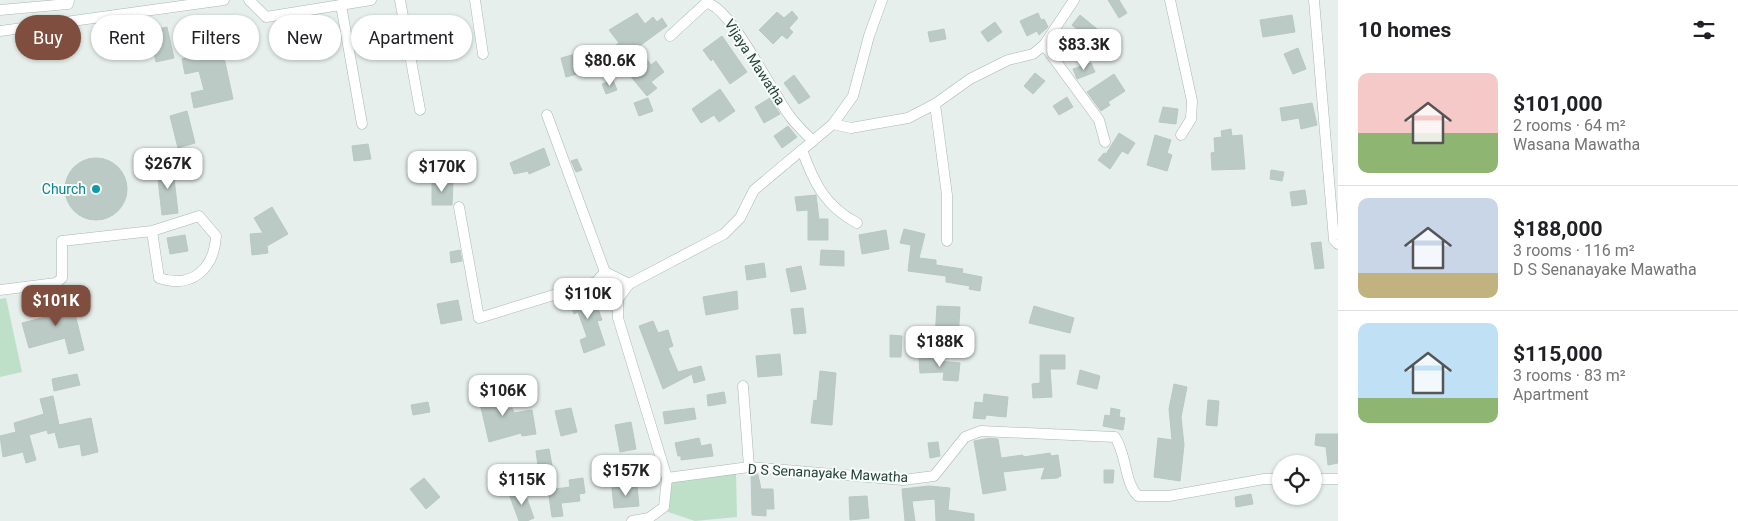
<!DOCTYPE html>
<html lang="en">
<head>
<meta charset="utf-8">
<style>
	body { margin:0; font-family:Roboto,sans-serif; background:#f6f6f6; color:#202124; height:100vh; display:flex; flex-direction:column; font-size:19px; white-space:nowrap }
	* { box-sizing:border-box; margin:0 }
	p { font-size:16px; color:#757577 }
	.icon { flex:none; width:28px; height:28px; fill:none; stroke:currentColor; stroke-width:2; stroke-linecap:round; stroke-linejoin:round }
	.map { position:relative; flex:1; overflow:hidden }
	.sheet { display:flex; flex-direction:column; background:#fff; width:400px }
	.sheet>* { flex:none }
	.top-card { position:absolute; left:15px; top:15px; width:475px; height:45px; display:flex; gap:10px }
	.fabs { position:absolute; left:1272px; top:455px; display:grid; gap:10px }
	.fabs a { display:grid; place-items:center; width:50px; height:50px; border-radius:50%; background:#fff; box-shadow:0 1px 4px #0004; font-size:25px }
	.price { position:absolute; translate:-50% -42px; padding:0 11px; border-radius:10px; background:#fff; color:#222; font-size:16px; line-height:32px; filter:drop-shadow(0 1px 2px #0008) }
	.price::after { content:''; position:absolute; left:50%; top:30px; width:15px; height:11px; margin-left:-8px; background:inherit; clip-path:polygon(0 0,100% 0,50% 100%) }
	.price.selected { background:#7f4e3f; color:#fff }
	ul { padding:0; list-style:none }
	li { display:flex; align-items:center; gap:15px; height:125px; padding:0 20px }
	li+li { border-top:1px solid #e0e0e0 }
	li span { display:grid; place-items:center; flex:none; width:140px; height:100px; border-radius:10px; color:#555 }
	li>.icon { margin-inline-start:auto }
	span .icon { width:60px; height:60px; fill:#fffc; stroke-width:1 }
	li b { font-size:21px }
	h2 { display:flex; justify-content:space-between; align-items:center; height:60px; padding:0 20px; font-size:21px }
	.chip { padding:0 18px; border-radius:22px; background:#fff; box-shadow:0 1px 4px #0004; font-size:18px; line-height:45px }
	.chip.selected { background:#7f4e3f; color:#fff }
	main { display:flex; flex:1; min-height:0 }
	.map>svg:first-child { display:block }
</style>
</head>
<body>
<main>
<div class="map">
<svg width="1338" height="521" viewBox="0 0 1338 521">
	<rect width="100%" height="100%" fill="#e6efeb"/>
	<g fill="#bfe0c8">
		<path d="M6,298L22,372L0,377V299Z"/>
		<path d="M736,472L737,517L695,521L668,512L672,480Z"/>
	</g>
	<g fill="#bbcac4" stroke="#b8c9c2">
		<path d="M1108,0H1119L1127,13L1119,18Z"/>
		<path d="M792,11L798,18L789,28L793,32L787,39L782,35L773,44L759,30L777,12L784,18Z"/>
		<path d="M637,13L645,24L653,17L657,22L662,18L667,26L638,47L651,65L656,61L664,72L651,82L657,88L647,96L609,50L619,43L609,30Z"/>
		<path d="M1038,13L1041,20L1044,19L1048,27L1039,35L1037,31L1027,36L1020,21Z"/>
		<path d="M1080,15L1097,29L1089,39L1072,25Z"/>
		<path d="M1292,15L1295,32L1263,37L1260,20Z"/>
		<path d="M240,19L243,36L219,40L216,24Z"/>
		<path d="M995,22L1002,32L988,42L981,32Z"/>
		<path d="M167,27L174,58L156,62L149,31Z"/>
		<path d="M944,29L946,39L930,42L928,32Z"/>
		<path d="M722,36L747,72L730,84L713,59L711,61L703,50Z"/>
		<path d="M222,48L233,99L194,108L191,93L204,90L199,71L185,74L182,59Z"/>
		<path d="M1298,48L1306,69L1293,74L1284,54Z"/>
		<path d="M583,52L588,71L566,77L561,58Z"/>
		<path d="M1091,63L1095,72L1077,79L1073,69Z"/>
		<path d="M1035,73L1045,81L1033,94L1024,86Z"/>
		<path d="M1114,74L1125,91L1108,102L1110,105L1101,111L1087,92Z"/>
		<path d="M794,75L810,97L799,104L784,83Z"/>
		<path d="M613,80L617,90L606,94L602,84Z"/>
		<path d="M720,89L735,111L719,122L714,115L701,123L692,109Z"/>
		<path d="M1067,97L1073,107L1059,115L1053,106Z"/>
		<path d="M648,98L653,111L639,116L634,103Z"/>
		<path d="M770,98L780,114L764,123L755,107Z"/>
		<path d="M1312,103L1317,125L1301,129L1299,118L1282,121L1280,108Z"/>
		<path d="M1163,107L1178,109L1176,124L1159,122Z"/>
		<path d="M187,111L195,143L178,148L170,116Z"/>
		<path d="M788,126L797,137L782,148L774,136Z"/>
		<path d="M1231,129L1232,136L1242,135L1245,169L1212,170L1211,153L1215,152L1214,138L1222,137L1221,131Z"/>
		<path d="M1119,133L1135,143L1128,154L1122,151L1110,169L1098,160L1104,153L1106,154Z"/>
		<path d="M1155,135L1171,140L1167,153L1172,155L1167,171L1147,165Z"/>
		<path d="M368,144L371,159L354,161L352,146Z"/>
		<path d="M544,148L550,165L529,174L528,171L514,174L510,163Z"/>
		<circle cx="96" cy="189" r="31"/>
		<path d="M577,159L582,170L576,172L571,161Z"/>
		<path d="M179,168L181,177L174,178L178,213L162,215L157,171Z"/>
		<path d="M1271,170L1284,172L1282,181L1270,179Z"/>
		<path d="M432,182H453L452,205H432Z"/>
		<path d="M1305,190L1307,204L1292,206L1290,192Z"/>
		<path d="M816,195L819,219H828V240H808V210L797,211L795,197Z"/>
		<path d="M272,207L288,234L267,246L268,253L252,255L250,234L263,233L254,218Z"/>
		<path d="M904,229L925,234L919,258L936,260V265L963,269L962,273L982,277L980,291L969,289L970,286L946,282V276L908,271L911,245L900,243Z"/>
		<path d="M886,230L889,249L862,254L859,235Z"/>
		<path d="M185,235L188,251L170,254L167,238Z"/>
		<path d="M1321,242L1324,268L1315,269L1311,243Z"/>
		<path d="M460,250L462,261L451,263L450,252Z"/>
		<path d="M821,250L844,251V266L820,265Z"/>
		<path d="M764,263L766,277L747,280L745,266Z"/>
		<path d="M801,266L806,289L791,292L786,269Z"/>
		<path d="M592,291L602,320L597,321L605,345L584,353L580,340L587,337L578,312L574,314L568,298Z"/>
		<path d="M737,291L738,309L706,315L703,297Z"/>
		<path d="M70,294L84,350L69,354L65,338L29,348L22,323L58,314L55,297Z"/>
		<path d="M458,300L462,320L441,324L437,304Z"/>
		<path d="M937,306L960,307L958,340L935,338Z"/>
		<path d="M1034,306L1074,318L1070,333L1029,323Z"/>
		<path d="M803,308L806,333L794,334L791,309Z"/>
		<path d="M653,321L658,333L668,330L673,346L668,348L678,372L701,366L705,380L694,383L692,374L663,389L639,326Z"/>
		<path d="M890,335L902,336L901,357H890Z"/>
		<path d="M780,354L782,375L758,377L756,356Z"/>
		<path d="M1040,355H1065V369H1050L1052,397L1033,398L1032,384L1040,383Z"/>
		<path d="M937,358V361L960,363L958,381L943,380L944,372L920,373L919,359Z"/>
		<path d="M1080,370L1100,376L1097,389L1077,384Z"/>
		<path d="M820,371L836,373L832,425L811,423L814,400L817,401Z"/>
		<path d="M77,374L80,385L54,391L52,379Z"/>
		<path d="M492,382L500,411L512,408L514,413L532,410L536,434L522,436L521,433L489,442L476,386Z"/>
		<path d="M1174,384L1187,387L1181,417L1184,445L1180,481L1154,477L1158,438L1172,440L1169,409Z"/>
		<path d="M724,392L726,403L708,406L707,395Z"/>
		<path d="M984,394L1008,397L1006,417L986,415L985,419L973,418L975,402L983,403Z"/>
		<path d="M53,396L59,425L91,418L98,452L82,456L80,444L59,448L55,432L48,434L47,430L29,435L36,460L26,463L23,452L3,457L0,436L16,432L14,423L44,414L40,399Z"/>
		<path d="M1208,400L1219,401L1217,426L1206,425Z"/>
		<path d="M428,402L430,412L413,415L411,405Z"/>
		<path d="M571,408L577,432L561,436L555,411Z"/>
		<path d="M694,408L696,419L665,424L663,412Z"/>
		<path d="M1111,408L1120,410L1119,417L1125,418L1123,430L1103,426L1105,415L1110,416Z"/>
		<path d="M631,422L636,449L620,452L615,425Z"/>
		<path d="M1316,434H1338V463L1328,465L1326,447L1315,445Z"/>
		<path d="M699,438L701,446L711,444L713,456L681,460V456H678L675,443Z"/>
		<path d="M990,438L998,439L1001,458L1023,455V457L1050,453L1051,456L1058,455L1061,476L1057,478L1041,479L1045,467L1003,472L1006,490L983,494L974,441Z"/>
		<path d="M938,442L940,456L930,458L928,443Z"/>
		<path d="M549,449L553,471L539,473L536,451Z"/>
		<path d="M1104,470H1114L1113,483H1104Z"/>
		<path d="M751,474L758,475L761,489H773L774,509H766V516L752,515Z"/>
		<path d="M424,478L440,497L426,509L410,489Z"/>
		<path d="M583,478L585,493L579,494L580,501L561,503L563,516L552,517L548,490L570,487L569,480Z"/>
		<path d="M637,486L639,506L614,508L612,488Z"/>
		<path d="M929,486L950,488L948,510L974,514V521H936L935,499L912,501L915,521H905L902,489Z"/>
		<path d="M523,488L534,518L527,521H519L509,494Z"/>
		<path d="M1251,494L1253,504L1236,507L1235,497Z"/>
		<path d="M867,496L869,518L850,520L849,497Z"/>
	</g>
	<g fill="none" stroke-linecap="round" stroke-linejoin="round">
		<g stroke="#a8b8b2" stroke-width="11">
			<g id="minor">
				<path d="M249,0L266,17L371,0"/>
				<path d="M400,0L420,110"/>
				<path d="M475,0L483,54"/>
				<path d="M1170,0L1192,101L1191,119L1181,135"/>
				<path d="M1314,0L1334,240L1338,244"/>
				<path d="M341,5L362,124"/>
				<path d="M0,10L68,4L69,0"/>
				<path d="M0,31L224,0"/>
				<path d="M670,36L706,3C730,5 773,94 789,115C796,125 805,133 813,141"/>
				<path d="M1044,45L1099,120L1105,142"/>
				<path d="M935,104L947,195V241"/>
				<path d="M547,115L605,272"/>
				<path d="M833,124L851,128L908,118L935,104L970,79L1008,60L1033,54L1044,45L1074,0"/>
				<path d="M802,150C814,183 825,206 857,223"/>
				<path d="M459,207L479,318L596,282L605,272"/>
				<path d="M605,272L629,284"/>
				<path d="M0,290L56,283L62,278V241L152,231L199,216L216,236C214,269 192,289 159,278L152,231"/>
				<path d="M743,386L749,467"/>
				<path d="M667,478L749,467L903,480L934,476L965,437L981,431L1115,437C1127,455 1124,482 1138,496H1169L1264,479H1281"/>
				<path d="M1314,479H1338"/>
				<path d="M632,521L649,518L664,507L667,478L618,318V299L629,284L724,234L740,218L754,190L833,124L853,96L869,36L882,0"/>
			</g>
		</g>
		<use href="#minor" stroke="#fff" stroke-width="10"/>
	</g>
	<circle fill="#0f9aa8" stroke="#f7fbf9" stroke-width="2" cx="96" cy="189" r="5"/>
	<g text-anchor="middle" stroke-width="4" stroke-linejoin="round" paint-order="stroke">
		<g font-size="14" fill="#24423a" stroke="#f7fbf9">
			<text transform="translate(755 62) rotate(57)" y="5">Vijaya Mawatha</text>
			<text transform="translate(828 473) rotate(3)" y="5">D S Senanayake Mawatha</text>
		</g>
		<g font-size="14" fill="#0d838f" stroke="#f7fbf9" text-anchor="end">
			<text x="86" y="194">Church</text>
		</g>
	</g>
</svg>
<div class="fabs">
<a><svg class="icon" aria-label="locate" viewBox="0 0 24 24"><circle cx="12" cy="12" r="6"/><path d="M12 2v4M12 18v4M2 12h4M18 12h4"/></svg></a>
</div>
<b class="price" style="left:1084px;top:71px">$83.3K</b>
<b class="price" style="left:610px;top:87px">$80.6K</b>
<b class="price" style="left:168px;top:190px">$267K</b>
<b class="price" style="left:442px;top:193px">$170K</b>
<b class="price" style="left:588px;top:320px">$110K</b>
<b class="price selected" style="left:56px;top:327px">$101K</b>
<b class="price" style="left:940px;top:368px">$188K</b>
<b class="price" style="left:503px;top:417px">$106K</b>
<b class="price" style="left:626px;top:497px">$157K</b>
<b class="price" style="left:522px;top:506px">$115K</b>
<div class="top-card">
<a class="chip selected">Buy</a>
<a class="chip">Rent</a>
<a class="chip">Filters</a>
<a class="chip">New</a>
<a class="chip">Apartment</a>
</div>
</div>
<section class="sheet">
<h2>10 homes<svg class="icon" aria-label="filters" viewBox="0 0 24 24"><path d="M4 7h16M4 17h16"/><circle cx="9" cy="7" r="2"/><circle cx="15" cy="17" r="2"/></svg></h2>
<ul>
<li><span style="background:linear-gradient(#f6c9c9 60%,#8fb573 0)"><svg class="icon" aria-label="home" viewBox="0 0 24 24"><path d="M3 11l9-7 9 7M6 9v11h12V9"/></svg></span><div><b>$101,000</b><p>2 rooms · 64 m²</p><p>Wasana Mawatha</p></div></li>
<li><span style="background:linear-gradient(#c9d6e8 75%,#c2b280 0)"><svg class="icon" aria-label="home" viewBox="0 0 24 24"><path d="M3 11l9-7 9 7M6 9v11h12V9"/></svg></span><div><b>$188,000</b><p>3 rooms · 116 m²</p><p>D S Senanayake Mawatha</p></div></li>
<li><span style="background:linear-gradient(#bfe0f5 75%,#8fb573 0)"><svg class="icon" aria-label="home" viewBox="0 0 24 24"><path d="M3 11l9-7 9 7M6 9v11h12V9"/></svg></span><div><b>$115,000</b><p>3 rooms · 83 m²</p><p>Apartment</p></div></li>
</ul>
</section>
</main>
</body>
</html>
